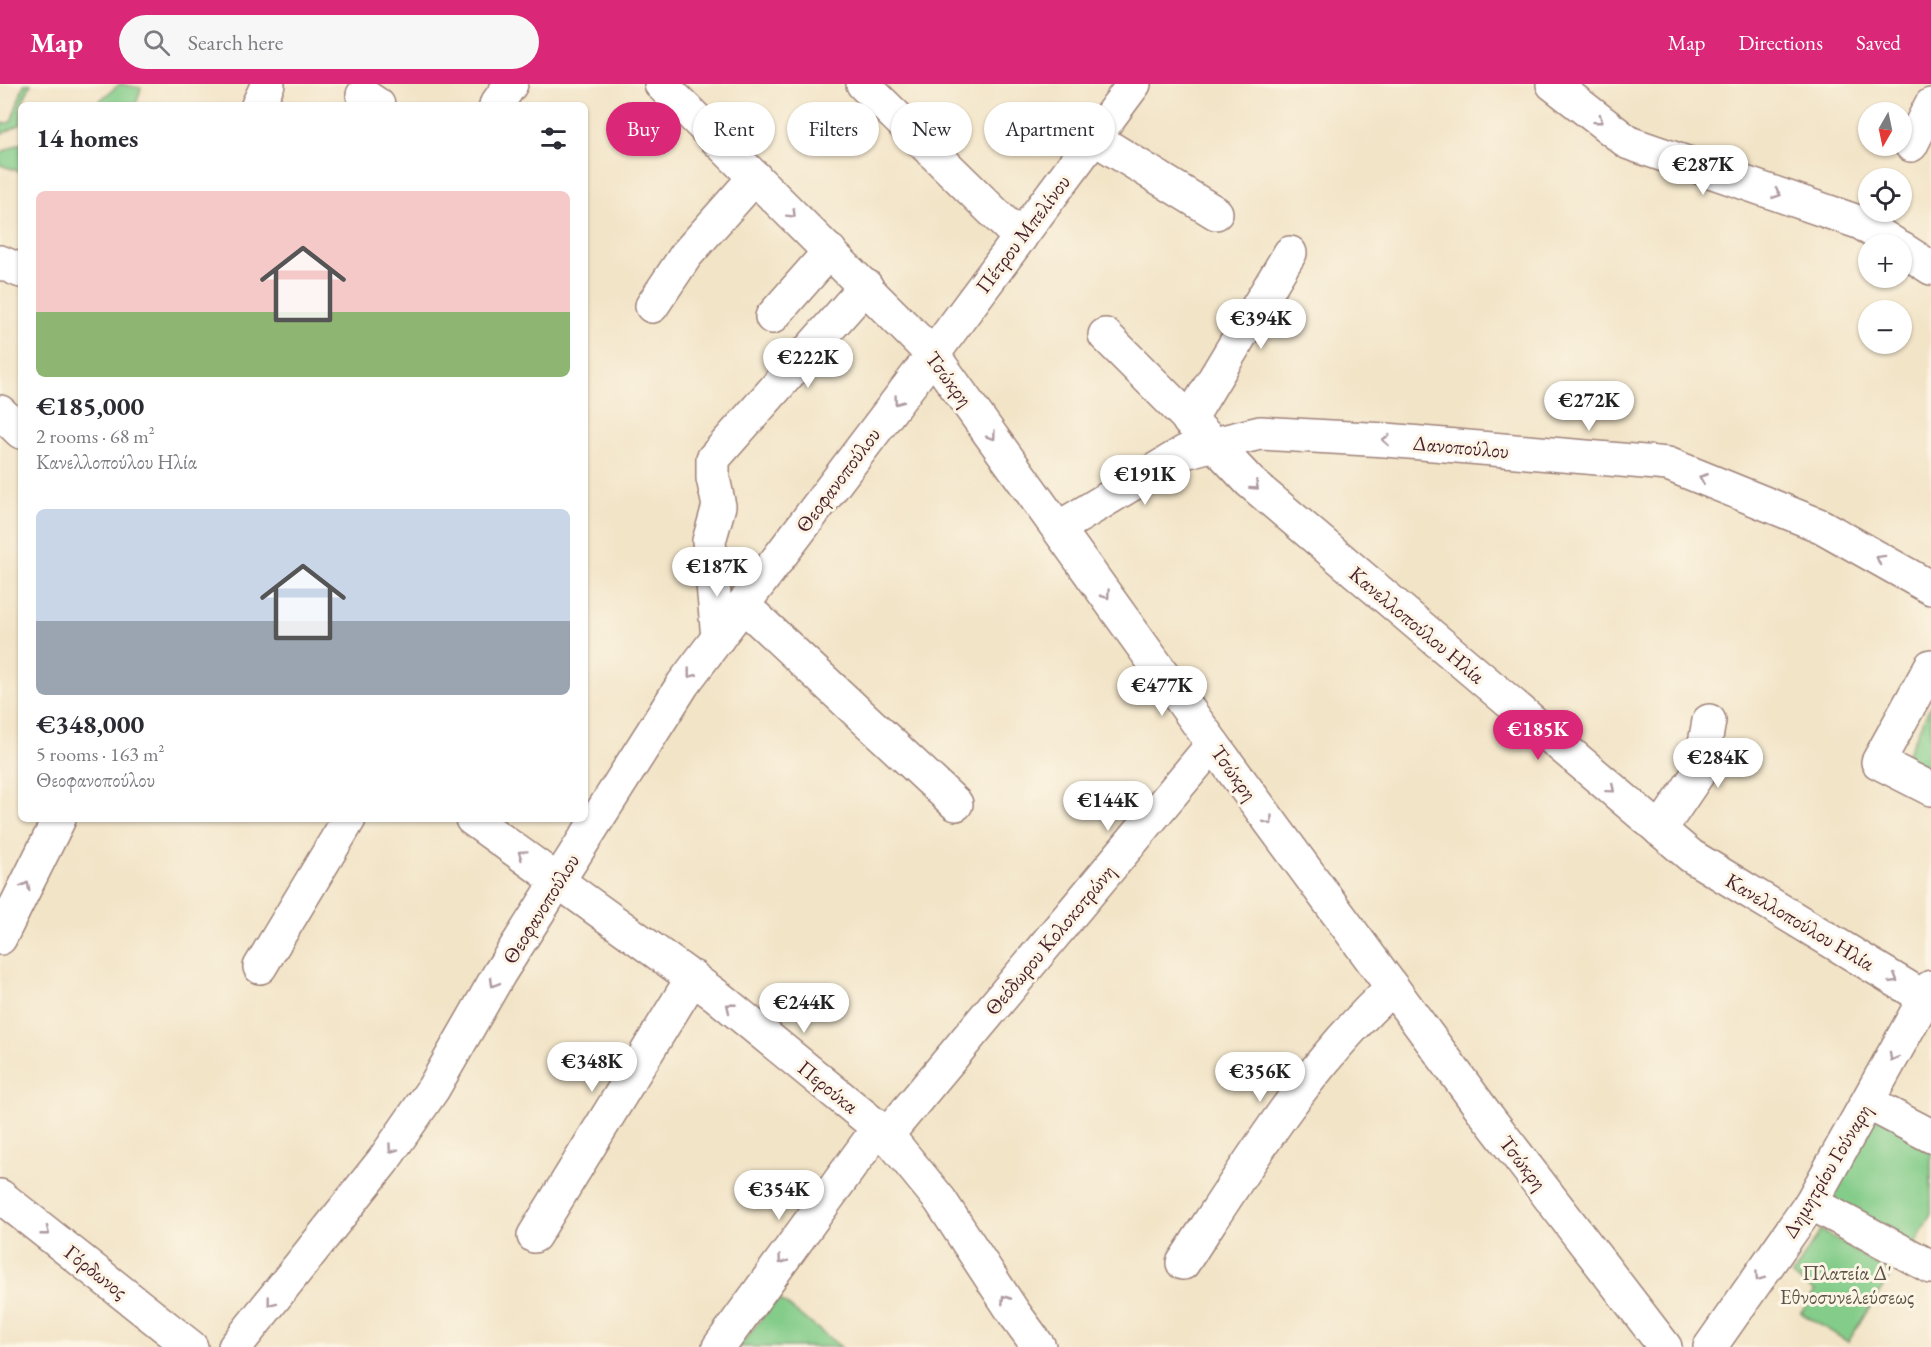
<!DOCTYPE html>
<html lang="en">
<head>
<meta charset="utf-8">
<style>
	body { margin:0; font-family:"EB Garamond",serif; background:#f7f7f7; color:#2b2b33; height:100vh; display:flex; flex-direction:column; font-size:22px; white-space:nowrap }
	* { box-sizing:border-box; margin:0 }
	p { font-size:20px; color:#7c7c81 }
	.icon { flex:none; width:33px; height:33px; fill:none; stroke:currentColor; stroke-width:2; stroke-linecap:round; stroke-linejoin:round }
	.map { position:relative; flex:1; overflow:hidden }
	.side { position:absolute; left:18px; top:18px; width:570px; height:720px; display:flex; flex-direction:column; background:#fff; border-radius:9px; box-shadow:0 2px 4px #0004 }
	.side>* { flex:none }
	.banner { position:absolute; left:606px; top:18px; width:570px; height:54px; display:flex; gap:12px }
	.needle { width:39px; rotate:189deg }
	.fabs { position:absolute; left:1858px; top:18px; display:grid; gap:12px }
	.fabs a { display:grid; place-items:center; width:54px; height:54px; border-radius:50%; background:#fff; box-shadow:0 2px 4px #0004; font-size:30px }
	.price { position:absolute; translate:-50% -51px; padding:0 14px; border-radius:21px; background:#fff; color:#222; font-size:20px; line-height:39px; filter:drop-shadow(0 2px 3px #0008) }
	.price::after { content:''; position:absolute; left:50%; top:36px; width:18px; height:14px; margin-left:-9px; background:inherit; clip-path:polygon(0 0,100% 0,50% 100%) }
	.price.current { background:#db2777; color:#fff }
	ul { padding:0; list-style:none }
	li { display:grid; align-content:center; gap:12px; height:318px; padding:0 18px }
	li span { display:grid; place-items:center; height:186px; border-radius:9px; color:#555 }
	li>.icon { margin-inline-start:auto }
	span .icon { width:108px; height:108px; fill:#fffc; stroke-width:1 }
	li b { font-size:26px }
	h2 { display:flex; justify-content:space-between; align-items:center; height:72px; padding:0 18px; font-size:26px }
	.pill { padding:0 21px; border-radius:27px; background:#fff; box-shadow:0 2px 4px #0004; font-size:21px; line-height:54px }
	.pill.current { background:#db2777; color:#fff }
	header { display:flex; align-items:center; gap:36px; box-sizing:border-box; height:84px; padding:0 30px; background:#db2777; color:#fff }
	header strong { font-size:28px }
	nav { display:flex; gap:33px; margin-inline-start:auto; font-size:21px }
	.search { width:420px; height:54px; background:#f7f7f7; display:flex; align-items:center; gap:15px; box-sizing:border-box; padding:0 21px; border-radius:33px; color:#7c7c81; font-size:22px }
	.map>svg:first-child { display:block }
</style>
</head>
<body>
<header>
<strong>Map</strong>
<div class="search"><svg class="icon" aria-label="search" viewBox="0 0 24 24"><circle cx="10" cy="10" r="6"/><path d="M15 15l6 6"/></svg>Search here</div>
<nav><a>Map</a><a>Directions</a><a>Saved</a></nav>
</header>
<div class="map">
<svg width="1931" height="1263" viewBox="0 0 1931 1263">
	<rect width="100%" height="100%" fill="#fcf5e5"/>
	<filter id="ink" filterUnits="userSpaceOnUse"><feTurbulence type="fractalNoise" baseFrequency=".0167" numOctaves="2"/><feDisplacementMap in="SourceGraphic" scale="12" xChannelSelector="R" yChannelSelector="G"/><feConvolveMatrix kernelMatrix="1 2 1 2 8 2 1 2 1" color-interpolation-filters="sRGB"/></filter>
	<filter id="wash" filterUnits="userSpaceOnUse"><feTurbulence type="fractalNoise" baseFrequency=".008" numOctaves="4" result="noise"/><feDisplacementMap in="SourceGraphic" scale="24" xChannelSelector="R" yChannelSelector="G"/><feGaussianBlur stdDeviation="1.35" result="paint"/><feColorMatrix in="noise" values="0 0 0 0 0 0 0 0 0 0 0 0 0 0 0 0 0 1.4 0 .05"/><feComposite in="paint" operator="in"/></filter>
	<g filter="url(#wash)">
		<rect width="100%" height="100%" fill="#f2e4c7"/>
		<g fill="#83cc89" stroke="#66765a" stroke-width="1.5">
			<path d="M24,0H31L21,21V40L0,51V40L11,38Z"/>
			<path d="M120,0L141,4L136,21H100L99,17Z"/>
			<path d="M21,59V88L0,81V69Z"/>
			<path d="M1931,620V695L1902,681Z"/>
			<path d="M1874,1028L1931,1058V1130L1914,1163L1827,1117Z"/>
			<path d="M1821,1146L1891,1190L1848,1258L1801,1229L1815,1207L1792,1192Z"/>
			<path d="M778,1214L841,1263H739Z"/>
		</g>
	</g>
	<g filter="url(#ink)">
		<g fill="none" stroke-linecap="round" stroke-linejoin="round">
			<g stroke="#9e8279" stroke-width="36">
				<g id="minor">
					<path d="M661,0L933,271L1213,660L1484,1028L1665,1263"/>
					<path d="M863,0L1020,154"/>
					<path d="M1553,0L1629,59L1861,139L1894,160"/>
					<path d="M363,11L378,21"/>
					<path d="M258,21L268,0"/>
					<path d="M496,21L511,0"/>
					<path d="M1094,54L1216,129"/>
					<path d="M1911,61L1931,21"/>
					<path d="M1902,165L1931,184"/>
					<path d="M0,178L21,187"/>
					<path d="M652,222L686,171L755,93"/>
					<path d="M772,233L830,167"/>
					<path d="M1105,251L1214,360L1250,398L1691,772L1925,914"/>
					<path d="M0,328L21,348"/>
					<path d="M1189,337L1290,169"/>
					<path d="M1059,444L1185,368L1214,360L1260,349L1386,356L1668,380L1821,442L1931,504"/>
					<path d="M743,521L956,720"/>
					<path d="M718,554L709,457L719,422L713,394V375L866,202"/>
					<path d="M1931,582L1878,678L1931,705"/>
					<path d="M472,735L717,912L887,1051L940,1116L1014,1229L1039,1263"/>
					<path d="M1660,746L1700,687L1709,637"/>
					<path d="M0,854L59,735"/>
					<path d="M260,883L349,735"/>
					<path d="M1868,1019L1931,1052"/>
					<path d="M887,1051L1213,660"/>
					<path d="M0,1112L191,1263"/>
					<path d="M1811,1119L1931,1183"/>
					<path d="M534,1152L693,893"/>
					<path d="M1183,1179C1246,1083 1307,982 1392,904"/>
					<path d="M235,1263L383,1077L433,1005L499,890L683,600L940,261L1134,0"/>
					<path d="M719,1263L869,1057L880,1046"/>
				</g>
			</g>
			<g stroke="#9e8279" stroke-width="36">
				<path id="major" d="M1710,1263L1811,1119L1931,903"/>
			</g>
			<use href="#minor" stroke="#fff" stroke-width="33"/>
			<use href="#major" stroke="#fff" stroke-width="33"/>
		</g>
		<defs><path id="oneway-chevron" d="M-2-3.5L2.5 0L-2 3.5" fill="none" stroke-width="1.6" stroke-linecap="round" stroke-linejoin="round" transform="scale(1.5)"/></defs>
		<g stroke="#ae9aa0">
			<use href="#oneway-chevron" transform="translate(1599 36) rotate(38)"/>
			<use href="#oneway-chevron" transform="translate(1777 110) rotate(19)"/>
			<use href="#oneway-chevron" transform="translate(792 130) rotate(45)"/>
			<use href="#oneway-chevron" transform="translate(898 317) rotate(127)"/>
			<use href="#oneway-chevron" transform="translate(992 352) rotate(54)"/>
			<use href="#oneway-chevron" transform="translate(1386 356) rotate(-176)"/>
			<use href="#oneway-chevron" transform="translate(1703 394) rotate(-158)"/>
			<use href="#oneway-chevron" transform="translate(1255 402) rotate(42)"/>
			<use href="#oneway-chevron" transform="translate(1880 475) rotate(-151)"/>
			<use href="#oneway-chevron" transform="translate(1106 511) rotate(55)"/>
			<use href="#oneway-chevron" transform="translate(691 590) rotate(128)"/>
			<use href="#oneway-chevron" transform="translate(1611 705) rotate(40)"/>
			<use href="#oneway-chevron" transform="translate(1269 737) rotate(54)"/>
			<use href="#oneway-chevron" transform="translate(522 770) rotate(-145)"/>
			<use href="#oneway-chevron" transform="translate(26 802) rotate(-63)"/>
			<use href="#oneway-chevron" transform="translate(1894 895) rotate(31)"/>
			<use href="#oneway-chevron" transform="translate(494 899) rotate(120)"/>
			<use href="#oneway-chevron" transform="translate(730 923) rotate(-141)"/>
			<use href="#oneway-chevron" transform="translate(1893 973) rotate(119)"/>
			<use href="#oneway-chevron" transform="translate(392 1065) rotate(125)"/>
			<use href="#oneway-chevron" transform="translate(46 1148) rotate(38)"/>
			<use href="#oneway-chevron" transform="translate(782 1176) rotate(126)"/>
			<use href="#oneway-chevron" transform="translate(1759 1193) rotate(125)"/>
			<use href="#oneway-chevron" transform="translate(1005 1215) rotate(-123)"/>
			<use href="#oneway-chevron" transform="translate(271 1218) rotate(128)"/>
		</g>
	</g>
	<g text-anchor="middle" stroke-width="6" stroke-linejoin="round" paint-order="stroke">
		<g font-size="21" fill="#4a1f2b" stroke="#fcf5e5">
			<text transform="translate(1023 150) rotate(-53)" y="7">Πέτρου Μπελίνου</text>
			<text transform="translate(949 295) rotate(53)" y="7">Τσώκρη</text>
			<text transform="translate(1461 363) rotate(5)" y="7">Δανοπούλου</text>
			<text transform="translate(838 396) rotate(-53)" y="7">Θεοφανοπούλου</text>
			<text transform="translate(1417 541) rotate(40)" y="7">Κανελλοπούλου Ηλία</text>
			<text transform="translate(1234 689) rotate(54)" y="7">Τσώκρη</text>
			<text transform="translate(541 825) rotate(-58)" y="7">Θεοφανοπούλου</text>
			<text transform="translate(1800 838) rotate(31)" y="7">Κανελλοπούλου Ηλία</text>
			<text transform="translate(1050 856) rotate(-50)" y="7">Θεόδωρου Κολοκοτρώνη</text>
			<text transform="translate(828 1003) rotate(39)" y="7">Περούκα</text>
			<text transform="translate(1523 1079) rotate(52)" y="7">Τσώκρη</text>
			<text transform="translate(1827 1087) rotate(-59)" y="7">Δημητρίου Γούναρη</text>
			<text transform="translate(96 1188) rotate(38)" y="7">Γόρδωνος</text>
		</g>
		<g font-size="21" fill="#5b5347" stroke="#fcf5e5">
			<text x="1847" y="1196">Πλατεία Δ'<tspan x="1847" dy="24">Εθνοσυνελεύσεως</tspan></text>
		</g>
	</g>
</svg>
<div class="fabs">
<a><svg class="needle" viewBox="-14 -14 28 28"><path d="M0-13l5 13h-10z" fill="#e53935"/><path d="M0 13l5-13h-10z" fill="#7c7c81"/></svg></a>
<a><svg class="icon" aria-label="locate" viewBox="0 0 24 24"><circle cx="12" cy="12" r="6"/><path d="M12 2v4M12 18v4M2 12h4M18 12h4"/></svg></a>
<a>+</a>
<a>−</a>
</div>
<b class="price" style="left:1703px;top:112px">€287K</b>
<b class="price" style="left:1261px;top:266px">€394K</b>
<b class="price" style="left:808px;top:305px">€222K</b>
<b class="price" style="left:1589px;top:348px">€272K</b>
<b class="price" style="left:1145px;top:422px">€191K</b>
<b class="price" style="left:717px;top:514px">€187K</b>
<b class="price" style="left:1162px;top:633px">€477K</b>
<b class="price current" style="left:1538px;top:677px">€185K</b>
<b class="price" style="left:1718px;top:705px">€284K</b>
<b class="price" style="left:1108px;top:748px">€144K</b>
<b class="price" style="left:804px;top:950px">€244K</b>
<b class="price" style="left:592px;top:1009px">€348K</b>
<b class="price" style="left:1260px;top:1019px">€356K</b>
<b class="price" style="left:779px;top:1137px">€354K</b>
<div class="banner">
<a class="pill current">Buy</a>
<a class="pill">Rent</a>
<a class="pill">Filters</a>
<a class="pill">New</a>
<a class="pill">Apartment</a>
</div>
<section class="side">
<h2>14 homes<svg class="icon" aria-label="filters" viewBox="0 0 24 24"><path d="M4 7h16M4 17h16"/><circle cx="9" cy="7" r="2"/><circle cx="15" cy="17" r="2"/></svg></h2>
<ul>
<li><span style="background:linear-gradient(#f6c9c9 65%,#8fb573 0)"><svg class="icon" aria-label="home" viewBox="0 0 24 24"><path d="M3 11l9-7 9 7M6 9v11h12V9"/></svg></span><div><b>€185,000</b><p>2 rooms · 68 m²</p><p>Κανελλοπούλου Ηλία</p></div></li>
<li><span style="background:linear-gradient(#c9d6e8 60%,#9aa5b1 0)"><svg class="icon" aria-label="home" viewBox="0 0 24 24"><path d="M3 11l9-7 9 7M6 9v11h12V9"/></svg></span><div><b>€348,000</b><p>5 rooms · 163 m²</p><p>Θεοφανοπούλου</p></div></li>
</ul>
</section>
</div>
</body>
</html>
